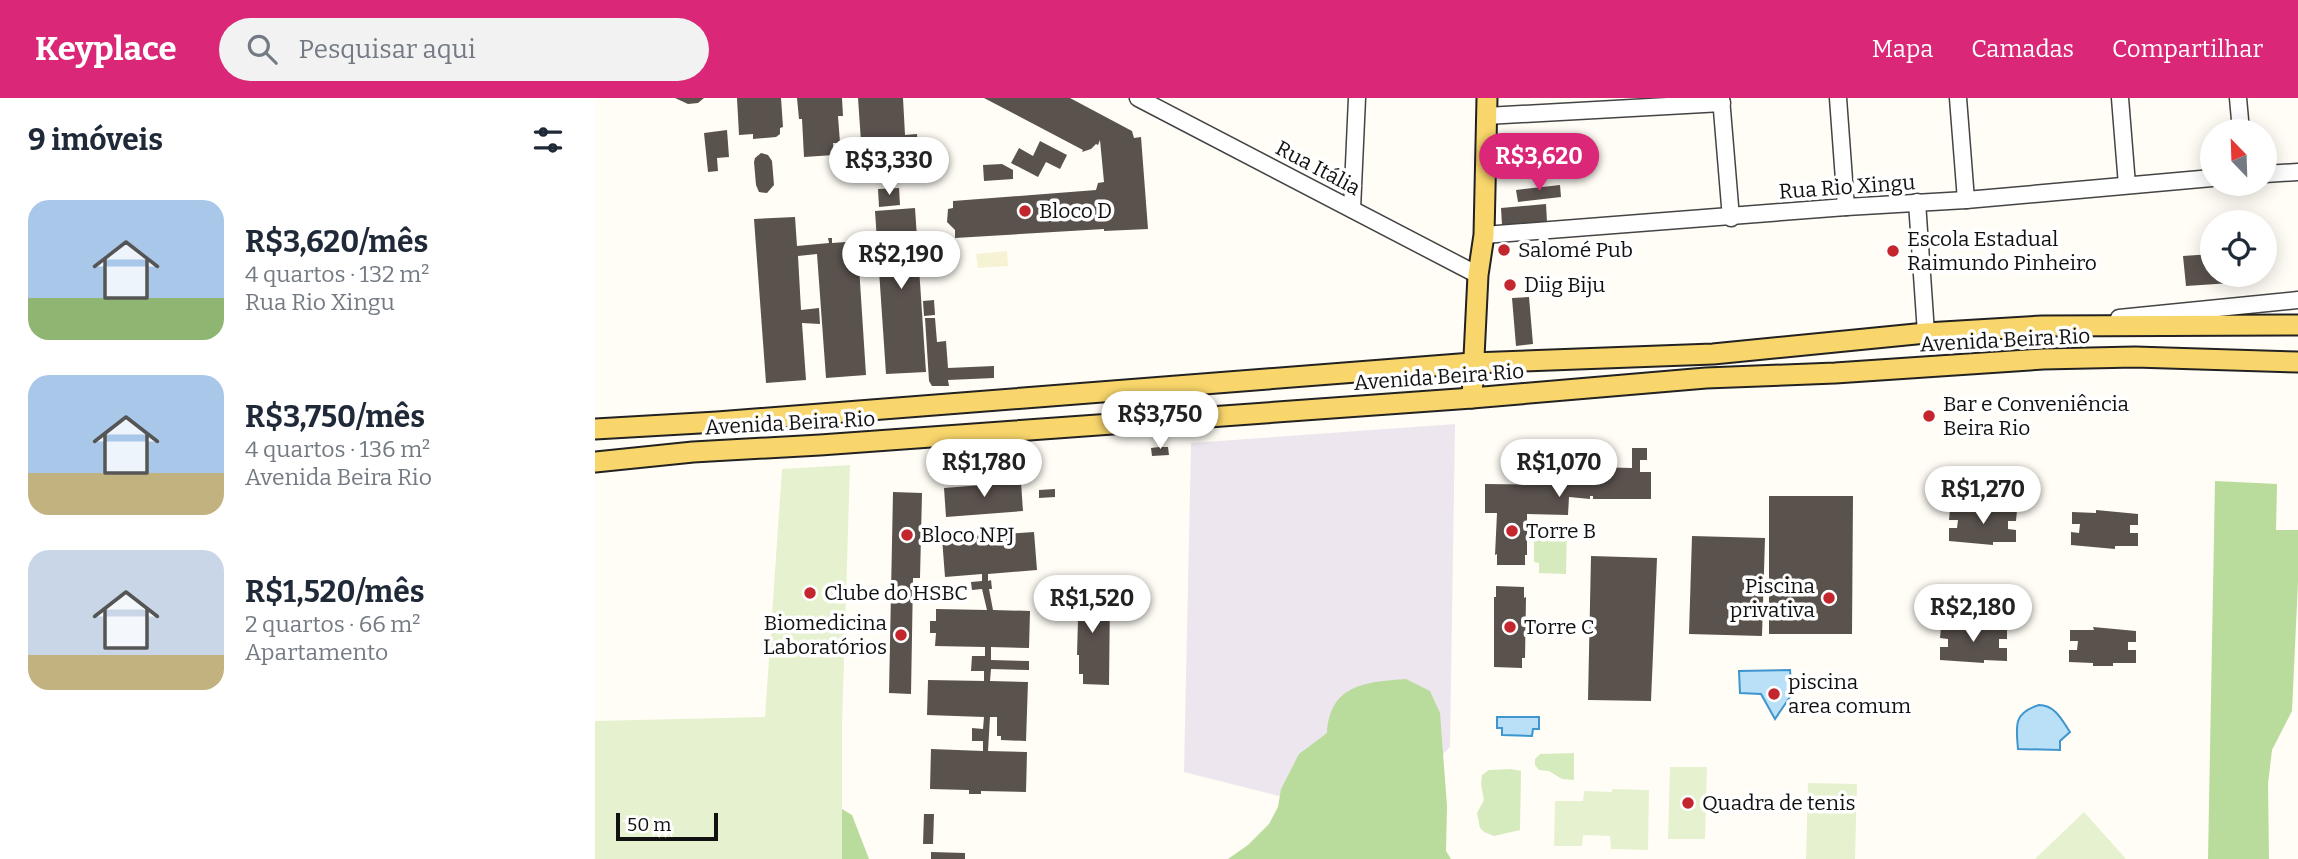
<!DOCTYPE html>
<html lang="pt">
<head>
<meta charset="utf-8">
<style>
	body { margin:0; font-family:Bitter,serif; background:#f2f2f3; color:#1f2937; height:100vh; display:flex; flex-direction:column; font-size:26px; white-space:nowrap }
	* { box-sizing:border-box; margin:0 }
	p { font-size:23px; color:#747a83 }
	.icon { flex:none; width:38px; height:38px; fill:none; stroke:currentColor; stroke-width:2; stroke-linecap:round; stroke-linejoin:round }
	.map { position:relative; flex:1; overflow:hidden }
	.side { display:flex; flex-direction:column; background:#fff; width:595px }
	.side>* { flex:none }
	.needle { width:46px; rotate:337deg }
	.controls { position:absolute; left:1605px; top:21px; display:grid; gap:14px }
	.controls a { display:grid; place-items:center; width:77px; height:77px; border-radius:50%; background:#fff; box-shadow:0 4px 18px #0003; font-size:35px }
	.scale { position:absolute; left:21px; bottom:18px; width:102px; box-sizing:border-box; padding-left:7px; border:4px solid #111; border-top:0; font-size:19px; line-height:24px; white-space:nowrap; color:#111; -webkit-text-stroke:5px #fff; paint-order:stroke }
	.price { position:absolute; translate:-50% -60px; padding:0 16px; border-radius:24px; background:#fff; color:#222; font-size:23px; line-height:46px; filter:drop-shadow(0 2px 4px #0008) }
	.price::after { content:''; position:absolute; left:50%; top:42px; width:21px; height:16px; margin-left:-10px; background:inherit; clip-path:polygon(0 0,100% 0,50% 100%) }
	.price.current { background:#db2777; color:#fff }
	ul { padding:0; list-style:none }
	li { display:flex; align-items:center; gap:21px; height:175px; padding:0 28px }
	li span { display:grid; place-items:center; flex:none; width:196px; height:140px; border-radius:21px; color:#555 }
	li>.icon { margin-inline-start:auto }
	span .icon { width:84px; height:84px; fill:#fffc; stroke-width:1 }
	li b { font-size:30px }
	h2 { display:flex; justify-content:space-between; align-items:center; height:84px; padding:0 28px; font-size:30px }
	header { display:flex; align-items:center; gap:42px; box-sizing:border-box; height:98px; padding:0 35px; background:#db2777; color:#fff }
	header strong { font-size:33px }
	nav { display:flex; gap:38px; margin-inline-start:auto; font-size:24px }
	.search { width:490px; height:63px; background:#f2f2f3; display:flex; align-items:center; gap:18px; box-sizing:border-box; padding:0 24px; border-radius:38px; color:#747a83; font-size:26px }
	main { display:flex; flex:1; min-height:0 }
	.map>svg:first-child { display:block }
</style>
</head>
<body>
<header>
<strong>Keyplace</strong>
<div class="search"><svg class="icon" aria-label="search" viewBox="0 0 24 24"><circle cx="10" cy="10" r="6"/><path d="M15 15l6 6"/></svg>Pesquisar aqui</div>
<nav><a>Mapa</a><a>Camadas</a><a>Compartilhar</a></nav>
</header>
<main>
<section class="side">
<h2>9 imóveis<svg class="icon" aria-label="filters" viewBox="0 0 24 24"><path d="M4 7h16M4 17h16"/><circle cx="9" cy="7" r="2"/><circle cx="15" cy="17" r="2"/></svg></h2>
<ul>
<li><span style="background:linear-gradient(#a9c7e8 70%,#8fb573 0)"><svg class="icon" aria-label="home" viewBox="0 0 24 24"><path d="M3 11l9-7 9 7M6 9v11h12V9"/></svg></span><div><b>R$3,620/mês</b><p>4 quartos · 132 m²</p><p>Rua Rio Xingu</p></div></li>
<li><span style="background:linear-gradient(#a9c7e8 70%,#c2b280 0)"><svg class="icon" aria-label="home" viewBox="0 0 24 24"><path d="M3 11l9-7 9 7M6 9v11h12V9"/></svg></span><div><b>R$3,750/mês</b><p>4 quartos · 136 m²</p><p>Avenida Beira Rio</p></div></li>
<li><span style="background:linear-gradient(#c9d6e8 75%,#c2b280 0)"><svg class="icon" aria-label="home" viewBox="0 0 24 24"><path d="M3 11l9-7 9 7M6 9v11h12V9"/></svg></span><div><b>R$1,520/mês</b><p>2 quartos · 66 m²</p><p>Apartamento</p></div></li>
</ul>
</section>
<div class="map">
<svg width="1703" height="761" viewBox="0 0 1703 761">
	<rect width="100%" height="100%" fill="#fffdf5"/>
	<path fill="#eee6ef" d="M860,326L855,649L782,723L589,674L596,345Z"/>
	<path fill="#f6f3d4" d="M412,153L413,168L383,170L381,156Z"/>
	<g fill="#d5ebbd">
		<path d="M945,428H972L971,476L944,475V465L939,464V438H945Z"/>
		<path d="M979,655V682L967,681L954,673L944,672L940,667V661L945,656Z"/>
		<path d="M916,671L926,673L925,732L899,738L889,734L885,730L882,715L889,702L886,686L887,677L894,672Z"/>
	</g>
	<g fill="#b9dc9c">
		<path d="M1620,383L1682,386L1681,432H1703V484L1697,613L1677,652L1673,686L1674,761H1613Z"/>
		<path d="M811,581L835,593L845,615L852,708L851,753L856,761H633L653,747L674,726L683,709L686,691L704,656L732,635C735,586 771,584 811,581Z"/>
		<path d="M247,711L257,717L274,761H247Z"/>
	</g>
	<g fill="#e6f2cf">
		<path d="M255,367L247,628V761H0V623L170,619L187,371Z"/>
		<path d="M1075,669H1112L1110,741H1073Z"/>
		<path d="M1213,685L1262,686L1260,761H1211Z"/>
		<path d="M1017,691L1054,692L1053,752L1016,751L1015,738L988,737L987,748H959L960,703H988L989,693L1017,694Z"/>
		<path d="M1489,714L1531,761H1440Z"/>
	</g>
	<g fill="#b9e0f7" stroke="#3f96cf" stroke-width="2">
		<path d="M1195,572L1197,596L1180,621L1166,596L1145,595L1144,573Z"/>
		<path d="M1444,607C1460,607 1467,622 1475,634L1465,643V652L1423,651C1421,628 1418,615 1444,607Z"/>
		<path d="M902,619H944V631H938L937,638L907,637V630H902Z"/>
	</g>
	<g fill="#5a524d">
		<path d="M80,0H109L103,5L93,6Z"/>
		<path d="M142,0H186L188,29L185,30V36L181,39L158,41V36L144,37Z"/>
		<path d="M202,0H247L248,18H243L245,45H238L239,57L209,59L207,21H204Z"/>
		<path d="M263,0H308L310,37L322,36L323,55L267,58Z"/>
		<path d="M389,0H475L537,33L539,40L546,39L553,131L509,133V131L360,140V132L352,124L353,111L358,110V103L501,92L503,85L509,84L505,42L503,47L501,46L496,51L487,54L488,52Z"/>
		<path d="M132,32L134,59L122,60L123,73L113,74L109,35Z"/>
		<path d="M445,43L472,57L465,71L451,64L443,79L416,65L424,50L438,58Z"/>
		<path d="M166,55L173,57L177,63L179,87L172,95L164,94L161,87L159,64L160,60Z"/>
		<path d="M316,65H323L324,81H317Z"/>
		<path d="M407,66L418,72V81L389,83L388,67Z"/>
		<path d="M284,67V75L268,76L267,68Z"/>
		<path d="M965,87L966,99L923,104L921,92Z"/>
		<path d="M304,90L305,107L284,109L283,91Z"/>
		<path d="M951,106L952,124L907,127L906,110Z"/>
		<path d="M320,110L331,274L291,276L280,113Z"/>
		<path d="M200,119L202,148L234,145L233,140H237V145L280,142L281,151L263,153L271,277L231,280L222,156L203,158L206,212L224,210L225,226L207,225L211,282L171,285L159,121Z"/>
		<path d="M1617,156V177H1650L1651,184L1591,188L1588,158Z"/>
		<path d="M934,199L938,246L921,248L917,200Z"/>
		<path d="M339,202L340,217L329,218L328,203Z"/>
		<path d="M330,220H340L342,244L351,243L353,270L399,268V280L353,282L354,288H337L334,283Z"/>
		<path d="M564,349H573L574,357L557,358L556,350Z"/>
		<path d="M1037,350H1052V362H1045V374H1056V401H998V398H995V401L974,399L973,417L932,416V457H930V467H902V456L900,457L902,415H890V386L959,387L960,370L975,371V359H995V369L1037,370Z"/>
		<path d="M416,357H431L432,365L416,366Z"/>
		<path d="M426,384L428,413L351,419L349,390Z"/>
		<path d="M460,391V399L444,400V392Z"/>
		<path d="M298,394L327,395L325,480H318L316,596L294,595Z"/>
		<path d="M1174,398H1258L1257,536H1174Z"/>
		<path d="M1378,408L1422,412L1421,423H1413V431L1421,432V444H1398V447L1354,443V430H1362L1363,422H1354L1355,411H1378Z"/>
		<path d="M1501,412L1543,416V427H1535V435H1543V448H1520V451L1476,447V434L1484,435L1485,426H1477V414L1501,415Z"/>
		<path d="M439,434L442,472L393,476V483L396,482L397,491H394L398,512L435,513L434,550L396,549V562L434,563V572L396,571L395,583L433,584L431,643L406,642V638H402V619H395L393,653L432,654L431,694L386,693V696H374V692L335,691L336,651L388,653V643H377V630L388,631L389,619L332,617L333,582L389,583V573H376L377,558H390V549L340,548L341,535H335V523H341V511L392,512L387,491L377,492L376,484L387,483V476L350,479L347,440Z"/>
		<path d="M1097,438L1170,440L1167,538L1094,536Z"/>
		<path d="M996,458L1062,460L1056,603L993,602Z"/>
		<path d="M901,488L929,489V500L931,499L930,560H927V570L899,569V499H901Z"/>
		<path d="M476,490H492V495L515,496L514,587L488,586V576H484V557H482L483,521L475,520Z"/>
		<path d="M1369,526L1412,530V541H1404V550H1412V563L1389,562V565L1345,562V549H1353V541L1345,540L1346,529H1369Z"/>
		<path d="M1498,529L1541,533V544H1533V552H1541V565H1518V568H1498V565L1474,564V552H1482L1483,543H1475V532H1499Z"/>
		<path d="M329,716H339L338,746H328Z"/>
		<path d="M336,754L370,755V761H336Z"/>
	</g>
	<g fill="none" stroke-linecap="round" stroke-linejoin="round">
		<g stroke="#444" stroke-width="19">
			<g id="minor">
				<path d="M543,0L883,177"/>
				<path d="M1126,0L1136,120"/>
				<path d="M1243,0L1251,109"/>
				<path d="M1363,0L1371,102"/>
				<path d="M1525,0L1532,87"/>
				<path d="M1643,0L1646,33"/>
				<path d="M891,18L1127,5"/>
				<path d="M1670,76L1703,74"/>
				<path d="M1322,104L1331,235"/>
				<path d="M757,111L762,0"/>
				<path d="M889,137L1251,109L1371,102L1617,80"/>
				<path d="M1524,220L1703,202"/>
			</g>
		</g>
		<g stroke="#222" stroke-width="23">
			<g id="major">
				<path d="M877,300L883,177L889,137L892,0"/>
				<path d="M0,331L122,324L877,265L1118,256L1331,235L1447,228L1703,227"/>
				<path d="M0,364L98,354L225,347L877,300L1111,280L1240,275L1448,261L1540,259L1703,264"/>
			</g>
		</g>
		<use href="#minor" stroke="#fff" stroke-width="16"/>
		<use href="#major" stroke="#f9d66b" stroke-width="19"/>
	</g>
	<g fill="#c4262e" stroke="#fff" stroke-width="2.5">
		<circle cx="430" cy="113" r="7"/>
		<circle cx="909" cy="152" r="7"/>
		<circle cx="1298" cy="153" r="7"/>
		<circle cx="915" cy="187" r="7"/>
		<circle cx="1334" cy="318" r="7"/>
		<circle cx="917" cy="433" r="7"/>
		<circle cx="312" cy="437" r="7"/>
		<circle cx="215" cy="495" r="7"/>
		<circle cx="1234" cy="500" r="7"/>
		<circle cx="915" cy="529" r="7"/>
		<circle cx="306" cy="537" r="7"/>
		<circle cx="1179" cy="596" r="7"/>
		<circle cx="1093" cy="705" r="7"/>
	</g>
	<g text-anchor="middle" stroke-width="7" stroke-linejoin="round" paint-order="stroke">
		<g font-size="21" fill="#111" stroke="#fff">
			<text transform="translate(723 70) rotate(28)" y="7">Rua Itália</text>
			<text transform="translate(1252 89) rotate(-4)" y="7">Rua Rio Xingu</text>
			<text transform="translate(1410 242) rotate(-3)" y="7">Avenida Beira Rio</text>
			<text transform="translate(844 279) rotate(-4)" y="7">Avenida Beira Rio</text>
			<text transform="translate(195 325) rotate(-3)" y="7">Avenida Beira Rio</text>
		</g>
		<g font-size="21" fill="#111" stroke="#fff" text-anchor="start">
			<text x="444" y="120">Bloco D</text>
			<text x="1312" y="148">Escola Estadual<tspan x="1312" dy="24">Raimundo Pinheiro</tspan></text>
			<text x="923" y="159">Salomé Pub</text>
			<text x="929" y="194">Diig Biju</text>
			<text x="1348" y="313">Bar e Conveniência<tspan x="1348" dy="24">Beira Rio</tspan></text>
			<text x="931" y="440">Torre B</text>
			<text x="326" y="444">Bloco NPJ</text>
			<text x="1220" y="495" text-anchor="end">Piscina<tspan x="1220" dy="24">privativa</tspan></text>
			<text x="229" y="502">Clube do HSBC</text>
			<text x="292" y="532" text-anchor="end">Biomedicina<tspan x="292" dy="24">Laboratórios</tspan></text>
			<text x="929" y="536">Torre C</text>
			<text x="1193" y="591">piscina<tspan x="1193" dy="24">area comum</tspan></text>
			<text x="1107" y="712">Quadra de tenis</text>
		</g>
	</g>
</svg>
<div class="controls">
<a><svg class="needle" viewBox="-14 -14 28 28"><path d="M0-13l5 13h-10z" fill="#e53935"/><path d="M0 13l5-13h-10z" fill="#747a83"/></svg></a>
<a><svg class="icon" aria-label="locate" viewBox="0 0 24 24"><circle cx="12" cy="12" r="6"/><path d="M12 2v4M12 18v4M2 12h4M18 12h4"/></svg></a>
</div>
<div class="scale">50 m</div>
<b class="price current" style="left:944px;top:95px">R$3,620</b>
<b class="price" style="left:294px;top:99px">R$3,330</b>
<b class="price" style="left:306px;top:193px">R$2,190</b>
<b class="price" style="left:565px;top:353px">R$3,750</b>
<b class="price" style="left:389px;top:401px">R$1,780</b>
<b class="price" style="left:964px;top:401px">R$1,070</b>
<b class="price" style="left:1388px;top:428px">R$1,270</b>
<b class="price" style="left:497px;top:537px">R$1,520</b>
<b class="price" style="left:1378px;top:546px">R$2,180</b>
</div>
</main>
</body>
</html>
